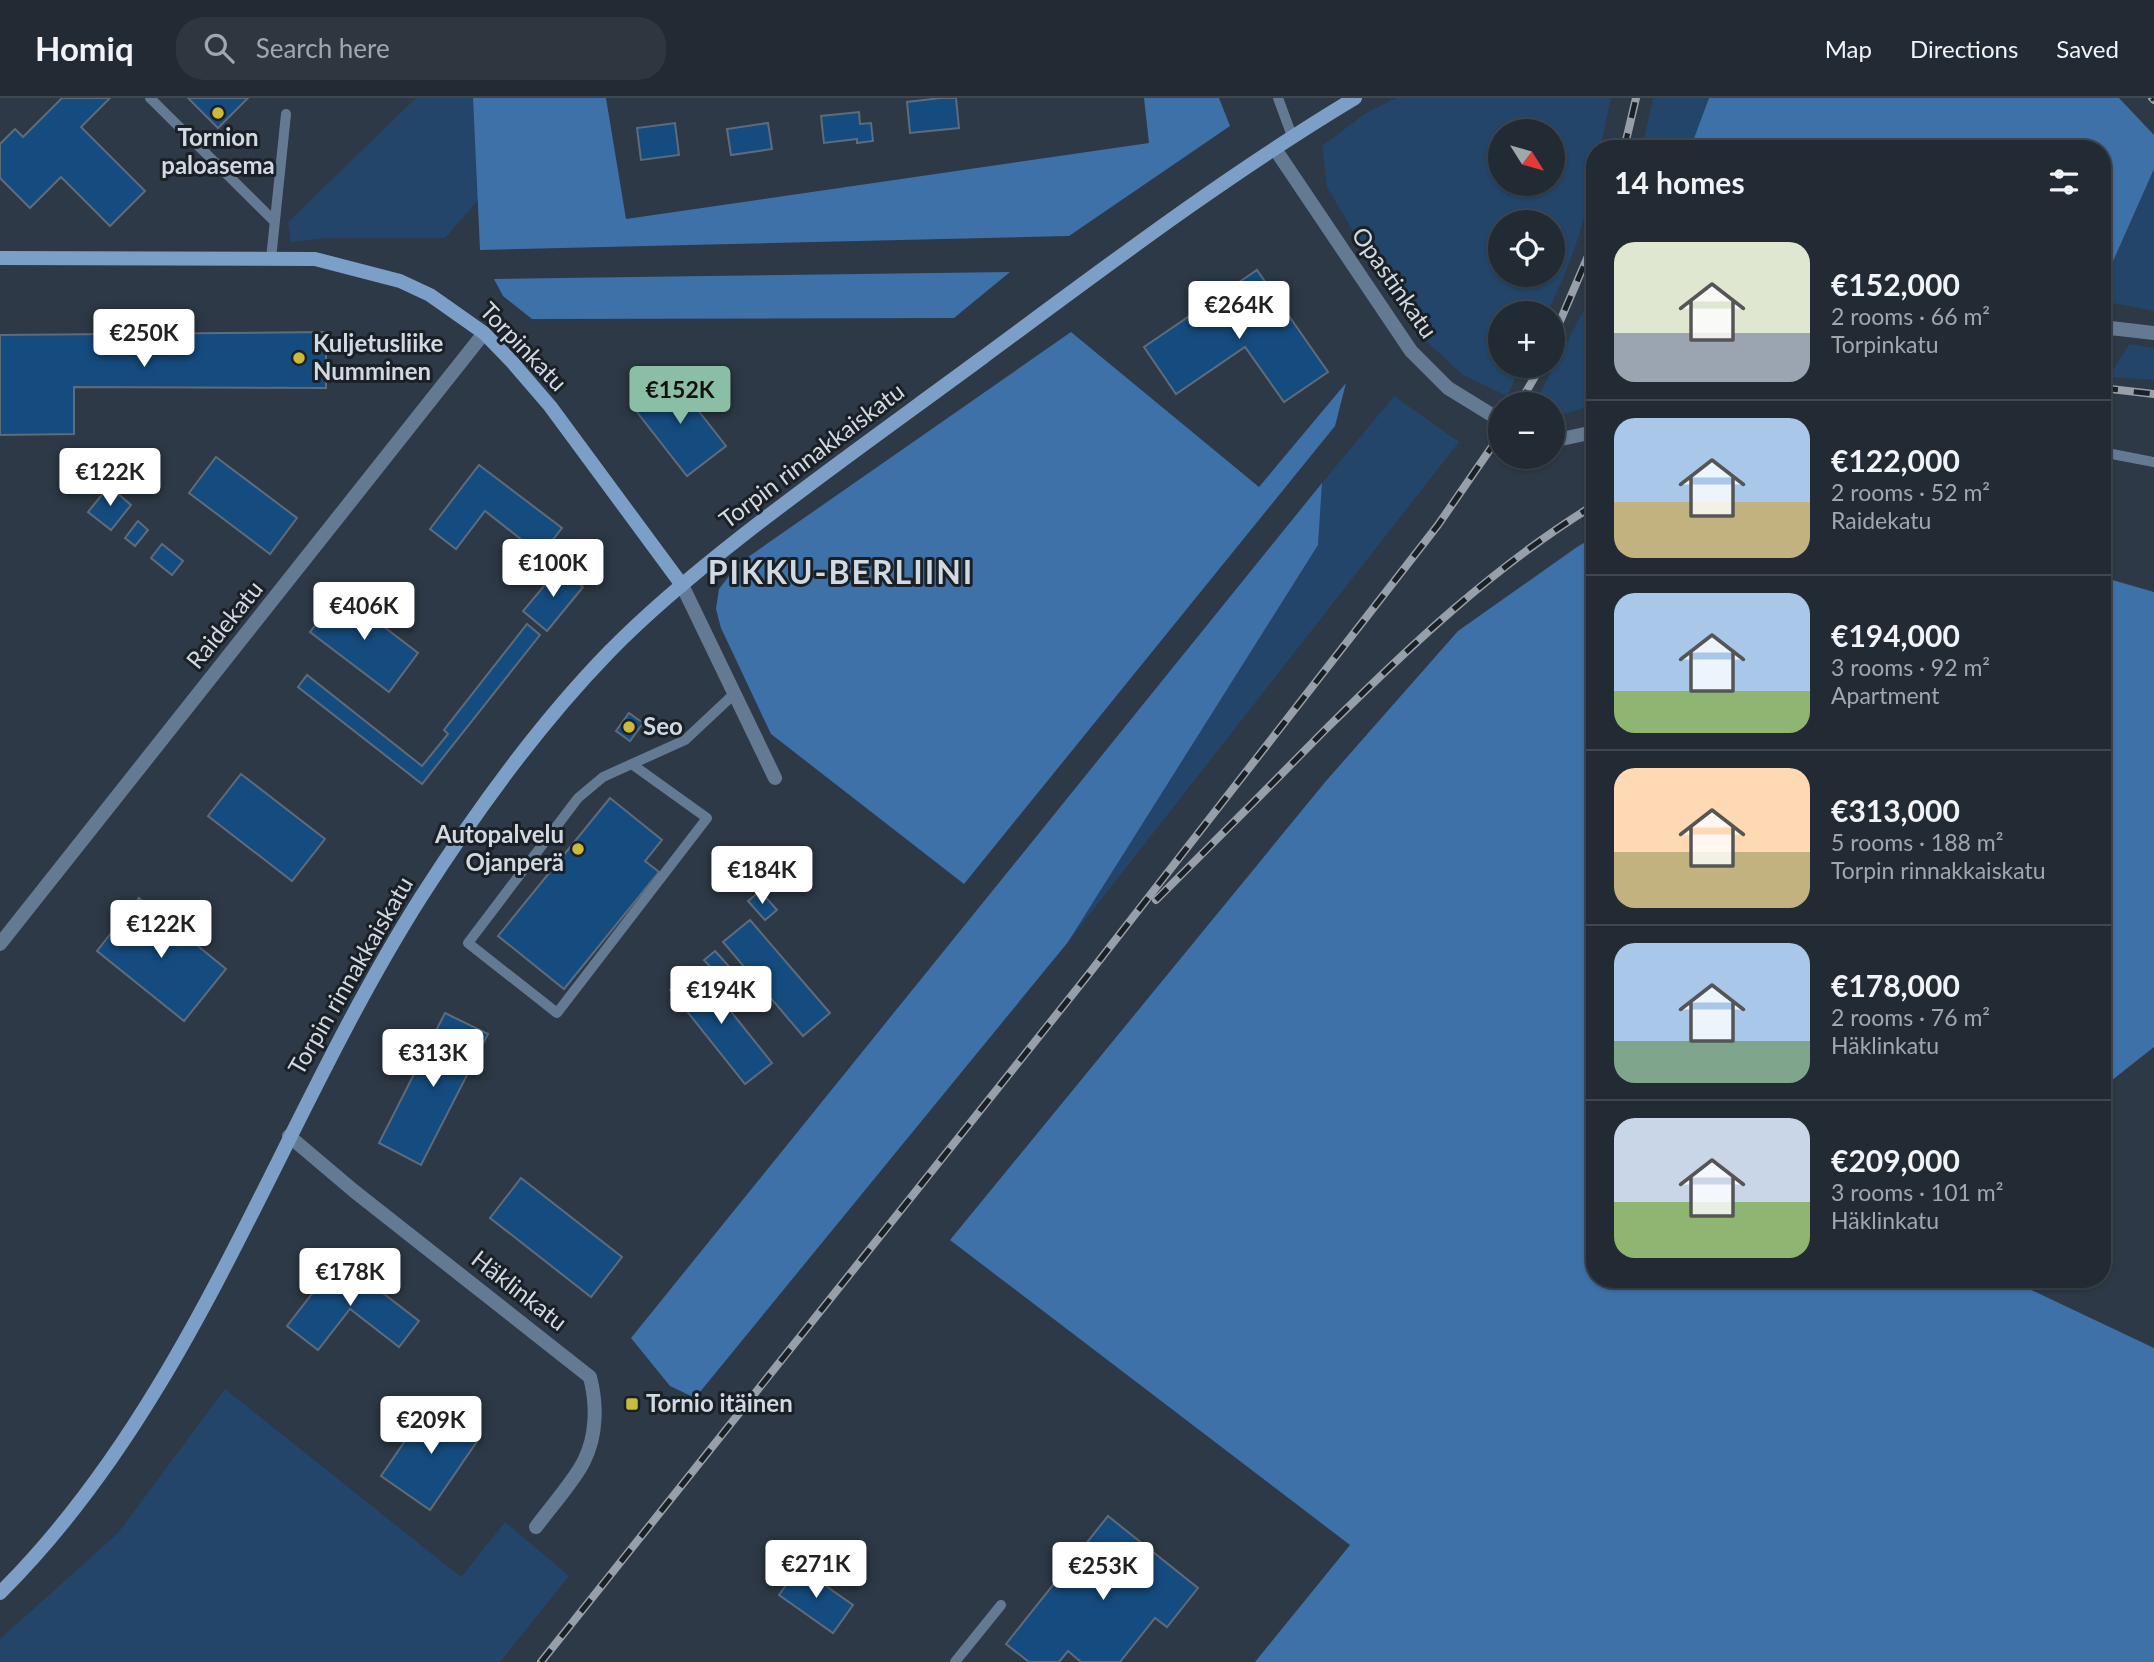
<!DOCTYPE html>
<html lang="en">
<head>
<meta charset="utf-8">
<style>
	body { margin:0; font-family:Lato,sans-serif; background:#2e3740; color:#f1f3f6; height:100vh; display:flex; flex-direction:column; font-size:26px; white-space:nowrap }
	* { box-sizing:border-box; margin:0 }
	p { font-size:23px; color:#a2a7ac }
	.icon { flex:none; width:38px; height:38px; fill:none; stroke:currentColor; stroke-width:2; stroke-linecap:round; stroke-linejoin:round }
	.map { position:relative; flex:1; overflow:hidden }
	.drawer { position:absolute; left:1586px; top:42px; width:525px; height:1148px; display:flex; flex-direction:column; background:#222b34; border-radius:28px; box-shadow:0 2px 5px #0004,0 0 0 2px #3f474f }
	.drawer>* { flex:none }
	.needle { width:46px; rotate:127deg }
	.tools { position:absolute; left:1488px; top:21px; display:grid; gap:14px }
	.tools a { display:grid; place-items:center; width:77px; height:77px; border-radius:50%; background:#222b34; box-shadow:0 2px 5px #0004,0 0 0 2px #3f474f; font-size:35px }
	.price { position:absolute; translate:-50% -60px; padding:0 16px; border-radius:7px; background:#fff; color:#222; font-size:23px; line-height:46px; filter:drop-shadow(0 2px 4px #0008) }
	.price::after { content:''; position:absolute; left:50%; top:42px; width:21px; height:16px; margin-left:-10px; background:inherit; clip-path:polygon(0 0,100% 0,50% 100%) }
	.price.active { background:#8abfa5; color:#111 }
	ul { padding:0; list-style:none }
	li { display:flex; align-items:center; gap:21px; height:175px; padding:0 28px }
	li+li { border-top:2px solid #3f474f }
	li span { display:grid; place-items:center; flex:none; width:196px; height:140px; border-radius:21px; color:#555 }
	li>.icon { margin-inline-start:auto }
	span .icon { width:84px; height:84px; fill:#fffc; stroke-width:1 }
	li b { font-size:30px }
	h2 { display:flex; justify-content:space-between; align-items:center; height:84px; padding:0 28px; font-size:30px }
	header { display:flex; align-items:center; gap:42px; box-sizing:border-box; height:98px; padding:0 35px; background:#222b34; border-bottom:2px solid #3f474f }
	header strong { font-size:33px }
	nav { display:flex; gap:38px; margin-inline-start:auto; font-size:24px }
	.search { width:490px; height:63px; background:#2e3740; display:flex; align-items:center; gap:18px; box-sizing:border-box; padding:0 24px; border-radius:28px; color:#a2a7ac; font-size:26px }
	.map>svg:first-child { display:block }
</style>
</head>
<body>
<header>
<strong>Homiq</strong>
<div class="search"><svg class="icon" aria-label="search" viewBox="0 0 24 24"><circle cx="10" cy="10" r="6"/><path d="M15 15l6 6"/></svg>Search here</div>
<nav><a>Map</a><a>Directions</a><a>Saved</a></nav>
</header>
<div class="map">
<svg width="2154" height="1564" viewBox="0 0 2154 1564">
	<rect width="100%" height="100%" fill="#2d3946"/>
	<g fill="#224569" fill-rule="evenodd">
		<path d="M416,0H473L479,101L445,140H328L291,144L288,124Z"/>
		<path d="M1396,0H1611L1600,51H1594C1594,107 1571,165 1547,215H1500V268H1521L1507,298L1463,277L1426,243L1390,196L1327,89L1322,48L1366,15ZM1500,33H1552V86H1500ZM1500,124H1552V177H1500Z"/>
		<path d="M1653,0H1709L1690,51H1642Z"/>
		<path d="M2154,71V213L2102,203V188Z"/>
		<path d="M1594,193V307L1553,319L1552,306H1534Z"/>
		<path d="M2129,246L2154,250V282L2109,279Z"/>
		<path d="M1394,298L1459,344L1068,844L1318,447L1322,385Z"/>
		<path d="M225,1291L461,1479L505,1424L569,1478L500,1564H0V1541L118,1435Z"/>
	</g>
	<g fill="#3d71a8">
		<path d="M473,0H606L626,121L1149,45L1144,0H1219L1230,28L1069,138L480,152Z"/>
		<path d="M1709,0H2119L2154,37V71L2102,188V51H1690Z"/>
		<path d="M1010,174L954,220L532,221L503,198L494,181Z"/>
		<path d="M1071,234L1259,389L1346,285L1335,328L964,786L771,636L721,530L716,511L719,491L738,466Z"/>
		<path d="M1322,385L1318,447L1068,844L695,1300L670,1288L631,1240Z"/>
		<path d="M1594,439V1181H2008L2154,1250V1564H1255L1350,1447L950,1142L1326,683L1458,533L1577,449Z"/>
		<path d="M2102,479L2154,494V949L2102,990Z"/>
	</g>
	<g fill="#154c7f" stroke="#5e6b7a" stroke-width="2">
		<path d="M62,0H110L81,29L145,93L110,128L61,79L30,110L0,80V46L15,31L23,39Z"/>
		<path d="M188,0H248L218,30Z"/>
		<path d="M941,0H956L959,30L910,35L907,4Z"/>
		<path d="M859,14L860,26L871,25L873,43L857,45V41L824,45L821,18Z"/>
		<path d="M675,25L679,57L641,62L637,30Z"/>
		<path d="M768,25L772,51L731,57L727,31Z"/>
		<path d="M1257,172L1328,274L1284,304L1245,249L1176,296L1144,249Z"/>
		<path d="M326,234V290L74,289V336L0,337V237Z"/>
		<path d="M672,279L726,348L687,378L633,309Z"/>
		<path d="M216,359L297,420L270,456L189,395Z"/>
		<path d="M479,367L562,430L541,457L485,413L456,451L430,431Z"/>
		<path d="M109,388L131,407L111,432L88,414Z"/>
		<path d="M138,423L148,432L135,448L125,440Z"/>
		<path d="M162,446L183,463L172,477L151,460Z"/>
		<path d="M560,469L583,489L547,533L523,513Z"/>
		<path d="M340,495L418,555L389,594L310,534Z"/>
		<path d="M527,526L540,537L422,686L298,589L307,577L422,668L448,636L444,632Z"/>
		<path d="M629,615L643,625L630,643L616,633Z"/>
		<path d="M241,676L325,741L292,783L208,718Z"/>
		<path d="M610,700L662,742L645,763L659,774L564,891L498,838Z"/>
		<path d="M760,793L777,812L765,822L748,803Z"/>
		<path d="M139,800L226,871L184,923L97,853Z"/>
		<path d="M750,822L830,915L803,938L723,844Z"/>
		<path d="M715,853L756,898L746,908L704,862Z"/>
		<path d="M697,871L772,965L745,986L670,892Z"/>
		<path d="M445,915L488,936L421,1067L379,1045Z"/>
		<path d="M521,1080L622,1159L591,1199L490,1120Z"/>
		<path d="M339,1161L419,1223L399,1249L350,1211L318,1252L287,1228Z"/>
		<path d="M431,1305L480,1339L430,1412L381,1378Z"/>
		<path d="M1108,1418L1198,1490L1167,1529L1155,1520L1120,1564H1081L1068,1553L1059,1564H1029L1006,1546Z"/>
		<path d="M799,1469L853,1507L833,1535L779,1497Z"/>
	</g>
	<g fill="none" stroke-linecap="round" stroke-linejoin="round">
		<g stroke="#647a93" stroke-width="10">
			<path d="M150,0L274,123"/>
			<path d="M1278,0L1292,38"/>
			<path d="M271,161L286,16"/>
			<path d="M2102,255L2111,229"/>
			<path d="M2102,351L2112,356L2154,364"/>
			<path d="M633,667L707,720L557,915L468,845L578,700L603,679L685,642L733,597"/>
			<path d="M955,1564L1001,1507"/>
		</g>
		<g stroke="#647a93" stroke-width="14">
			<path d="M1275,51L1411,253L1448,290L1500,322"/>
			<path d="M2102,229L2154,235"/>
			<path d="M1552,343L1594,334"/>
			<path d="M682,487L775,680"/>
			<path d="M0,846L484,235"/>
			<path d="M289,1038L354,1093L590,1279C597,1306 597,1337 584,1363C575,1382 549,1411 536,1429"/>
		</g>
		<g stroke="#7b9fc6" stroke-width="14">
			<path d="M0,160L315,161L400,183L430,197L484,235L513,265L550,308L682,487"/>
			<path d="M0,1495C195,1301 276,1028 421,799C476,713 538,627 609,554C650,512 696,474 742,438C820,377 902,319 982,260C1104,170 1225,78 1355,0"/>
		</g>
		<g stroke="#97a0aa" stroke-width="8">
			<g id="rail">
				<path d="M2152,0L2154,2"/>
				<path d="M1624,51L1636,0"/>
				<path d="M1552,242L1594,144"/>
				<path d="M2102,290L2154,296"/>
				<path d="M1519,306L1541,268"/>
				<path d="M1156,802C1213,745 1269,689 1325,632C1409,549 1493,469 1594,407"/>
				<path d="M541,1564L1088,877L1438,427L1500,337"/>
			</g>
		</g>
		<use href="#rail" stroke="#1a2026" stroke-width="5" stroke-dasharray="16" stroke-linecap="butt"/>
	</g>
	<g fill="#cbb939" stroke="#1a2026" stroke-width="2.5">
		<circle cx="218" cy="15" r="7"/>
		<circle cx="299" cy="260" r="7"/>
		<circle cx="629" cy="629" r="7"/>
		<circle cx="578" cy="751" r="7"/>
		<rect x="625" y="1299" width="14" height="14" rx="3.5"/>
	</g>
	<g text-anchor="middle" stroke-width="6" stroke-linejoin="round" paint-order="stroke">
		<g font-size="24" font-weight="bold" fill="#d1d9e1" stroke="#1a2026" text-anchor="start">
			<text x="218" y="48" text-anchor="middle">Tornion<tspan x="218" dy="28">paloasema</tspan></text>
			<text x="313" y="254">Kuljetusliike<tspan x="313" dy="28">Numminen</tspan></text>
			<text x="643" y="637">Seo</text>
			<text x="564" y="745" text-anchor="end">Autopalvelu<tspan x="564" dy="28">Ojanperä</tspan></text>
			<text x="646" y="1314">Tornio itäinen</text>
		</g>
		<g font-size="24" fill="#d1d9e1" stroke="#1a2026">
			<text transform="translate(1394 185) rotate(55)" y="8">Opastinkatu</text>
			<text transform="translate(523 249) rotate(46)" y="8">Torpinkatu</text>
			<text transform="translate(812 358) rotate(-37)" y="8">Torpin rinnakkaiskatu</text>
			<text transform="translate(225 527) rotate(-51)" y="8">Raidekatu</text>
			<text transform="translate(351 878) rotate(-60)" y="8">Torpin rinnakkaiskatu</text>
			<text transform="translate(519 1193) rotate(38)" y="8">Häklinkatu</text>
		</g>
		<g font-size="32" font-weight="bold" letter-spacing="2" fill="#d1d9e1" stroke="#1a2026">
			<text x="841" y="486">PIKKU-BERLIINI</text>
		</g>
	</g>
</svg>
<div class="tools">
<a><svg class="needle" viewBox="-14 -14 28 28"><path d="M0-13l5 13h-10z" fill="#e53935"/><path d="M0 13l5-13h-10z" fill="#a2a7ac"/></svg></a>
<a><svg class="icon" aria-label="locate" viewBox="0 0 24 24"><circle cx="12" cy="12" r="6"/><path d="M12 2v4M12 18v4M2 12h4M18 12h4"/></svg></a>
<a>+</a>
<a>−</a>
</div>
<b class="price" style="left:1239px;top:243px">€264K</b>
<b class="price" style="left:144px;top:271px">€250K</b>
<b class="price active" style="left:680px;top:328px">€152K</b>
<b class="price" style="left:110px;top:410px">€122K</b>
<b class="price" style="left:553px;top:501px">€100K</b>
<b class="price" style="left:364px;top:544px">€406K</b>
<b class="price" style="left:762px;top:808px">€184K</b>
<b class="price" style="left:161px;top:862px">€122K</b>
<b class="price" style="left:721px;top:928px">€194K</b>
<b class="price" style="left:433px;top:991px">€313K</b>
<b class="price" style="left:350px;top:1210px">€178K</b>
<b class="price" style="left:431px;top:1358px">€209K</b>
<b class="price" style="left:816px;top:1502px">€271K</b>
<b class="price" style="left:1103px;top:1504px">€253K</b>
<section class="drawer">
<h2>14 homes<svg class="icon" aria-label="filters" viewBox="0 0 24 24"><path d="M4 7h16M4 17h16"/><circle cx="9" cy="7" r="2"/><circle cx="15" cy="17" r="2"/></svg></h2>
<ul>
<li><span style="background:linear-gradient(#dfe7d0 65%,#9aa5b1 0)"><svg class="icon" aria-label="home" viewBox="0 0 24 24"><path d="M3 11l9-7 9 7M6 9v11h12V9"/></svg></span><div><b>€152,000</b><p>2 rooms · 66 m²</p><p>Torpinkatu</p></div></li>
<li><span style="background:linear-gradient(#a9c7e8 60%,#c2b280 0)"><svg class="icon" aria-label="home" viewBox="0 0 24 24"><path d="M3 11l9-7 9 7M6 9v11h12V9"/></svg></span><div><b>€122,000</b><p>2 rooms · 52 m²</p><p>Raidekatu</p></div></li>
<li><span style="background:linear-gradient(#a9c7e8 70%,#8fb573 0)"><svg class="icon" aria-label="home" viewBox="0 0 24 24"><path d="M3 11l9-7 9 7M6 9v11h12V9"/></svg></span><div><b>€194,000</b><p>3 rooms · 92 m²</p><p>Apartment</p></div></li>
<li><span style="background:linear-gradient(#ffd9b3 60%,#c2b280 0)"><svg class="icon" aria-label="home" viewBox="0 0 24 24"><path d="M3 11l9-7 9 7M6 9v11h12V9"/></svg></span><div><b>€313,000</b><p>5 rooms · 188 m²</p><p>Torpin rinnakkaiskatu</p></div></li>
<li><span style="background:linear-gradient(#a9c7e8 70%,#7fa58c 0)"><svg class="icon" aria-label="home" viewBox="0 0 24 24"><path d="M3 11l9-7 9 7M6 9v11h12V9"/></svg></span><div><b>€178,000</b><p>2 rooms · 76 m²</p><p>Häklinkatu</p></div></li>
<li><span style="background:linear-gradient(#c9d6e8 60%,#8fb573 0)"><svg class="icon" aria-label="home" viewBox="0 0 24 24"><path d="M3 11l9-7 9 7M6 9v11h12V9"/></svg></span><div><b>€209,000</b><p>3 rooms · 101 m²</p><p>Häklinkatu</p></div></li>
</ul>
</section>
</div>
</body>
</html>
